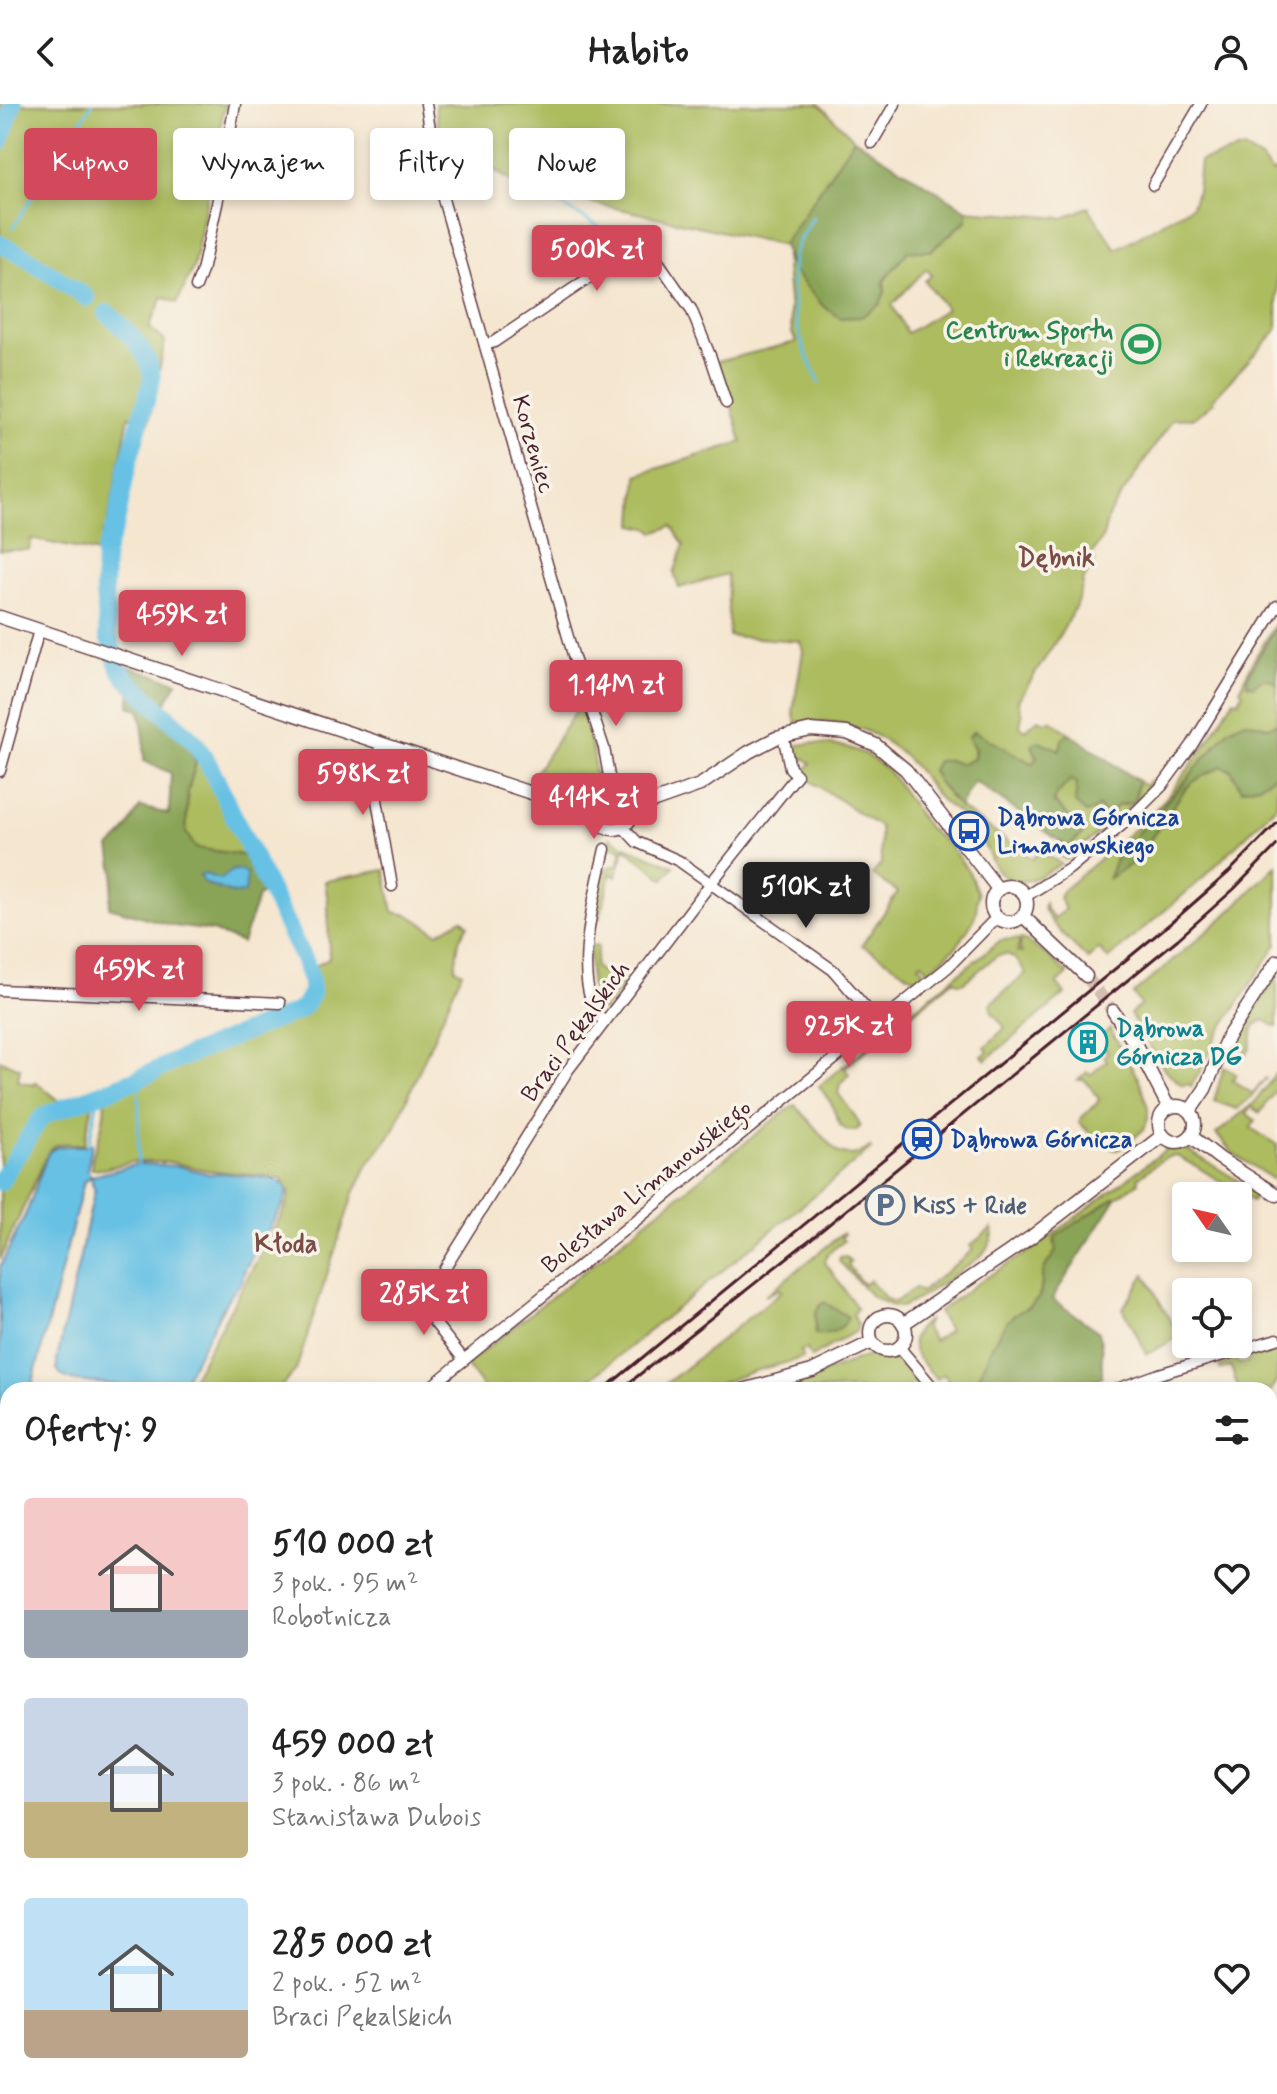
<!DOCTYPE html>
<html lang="pl">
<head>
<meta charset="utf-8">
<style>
	body { margin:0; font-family:Mynerve,sans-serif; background:#f6f6f6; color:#222; height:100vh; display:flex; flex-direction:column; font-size:30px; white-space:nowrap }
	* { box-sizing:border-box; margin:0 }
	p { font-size:26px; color:#767676 }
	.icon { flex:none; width:44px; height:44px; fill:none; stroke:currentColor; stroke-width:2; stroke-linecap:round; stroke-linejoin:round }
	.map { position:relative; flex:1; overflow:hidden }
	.sheet { position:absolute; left:0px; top:1278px; width:1278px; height:712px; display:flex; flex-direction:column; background:#fff; border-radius:24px 24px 0 0; box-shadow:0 4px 12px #0003 }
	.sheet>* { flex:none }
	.guide { position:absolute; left:24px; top:24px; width:800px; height:72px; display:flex; gap:16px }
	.needle { width:52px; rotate:304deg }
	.buttons { position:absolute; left:1172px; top:1078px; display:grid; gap:16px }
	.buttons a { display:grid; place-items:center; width:80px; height:80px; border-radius:8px; background:#fff; box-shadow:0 4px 12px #0003; font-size:40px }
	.price { position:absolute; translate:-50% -68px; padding:0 18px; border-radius:8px; background:#d1495b; color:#fff; font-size:26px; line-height:52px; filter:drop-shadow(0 2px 4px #0008) }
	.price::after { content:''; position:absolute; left:50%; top:48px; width:24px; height:18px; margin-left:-12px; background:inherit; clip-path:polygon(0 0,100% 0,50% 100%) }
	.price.active { background:#222; color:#fff }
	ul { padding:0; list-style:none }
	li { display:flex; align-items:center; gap:24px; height:200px; padding:0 24px }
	li span { display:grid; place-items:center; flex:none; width:224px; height:160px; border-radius:8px; color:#555 }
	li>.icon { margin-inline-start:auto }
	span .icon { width:96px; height:96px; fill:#fffc; stroke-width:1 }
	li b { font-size:34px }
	h2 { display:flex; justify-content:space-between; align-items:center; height:96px; padding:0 24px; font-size:34px }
	.pill { padding:0 28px; border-radius:8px; background:#fff; box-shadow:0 4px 12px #0003; font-size:28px; line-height:72px }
	.pill.active { background:#d1495b; color:#fff }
	header { display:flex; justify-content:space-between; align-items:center; height:104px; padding:0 24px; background:#fff; font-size:36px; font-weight:800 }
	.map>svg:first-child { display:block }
</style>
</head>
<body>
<header><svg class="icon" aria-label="back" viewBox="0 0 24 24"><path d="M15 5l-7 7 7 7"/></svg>Habito<svg class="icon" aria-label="person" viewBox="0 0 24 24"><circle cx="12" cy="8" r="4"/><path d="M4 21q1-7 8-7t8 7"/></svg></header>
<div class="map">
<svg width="1277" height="1990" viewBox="0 0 1277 1990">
	<rect width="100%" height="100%" fill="#f7f3e8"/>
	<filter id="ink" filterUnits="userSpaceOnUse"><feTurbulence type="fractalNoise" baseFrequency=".0125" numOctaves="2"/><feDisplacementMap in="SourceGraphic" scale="16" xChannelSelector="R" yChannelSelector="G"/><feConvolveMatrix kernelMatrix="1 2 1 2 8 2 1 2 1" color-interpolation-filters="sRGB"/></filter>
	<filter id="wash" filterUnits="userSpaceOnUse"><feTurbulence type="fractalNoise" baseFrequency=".006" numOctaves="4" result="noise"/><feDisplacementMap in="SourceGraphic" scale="32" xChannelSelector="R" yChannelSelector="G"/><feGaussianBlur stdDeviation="1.8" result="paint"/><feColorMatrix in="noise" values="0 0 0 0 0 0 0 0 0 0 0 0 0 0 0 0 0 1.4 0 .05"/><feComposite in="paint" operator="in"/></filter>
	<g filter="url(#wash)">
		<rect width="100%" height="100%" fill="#f5e6d0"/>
		<g fill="#acbc5f" stroke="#7b6e45" stroke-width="2" fill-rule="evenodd">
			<path d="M0,0H225L194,162L177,199L163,193L149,223L165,237L149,318L129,312L107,421L103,428L99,449L31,435L29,446H0Z"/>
			<path d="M435,0H819L854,35L783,141L520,83L439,30Z"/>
			<path d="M1244,45L1261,55L1272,69L1277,66V226L1212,296L1214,298L1194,314L1173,315L1109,410L1103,433L1090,453L1095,456L1082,478L1083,480L1075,504L1064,524L1018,597L1022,611L1020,622L1026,626L1038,615L1045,618L1050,616L1071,630L1066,631L1061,647L1037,654L1033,660L974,628V655L959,660L948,656V692L959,703L1033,755L1040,747L1061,760C1044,770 1024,785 1005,773C993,766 989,748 982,737C975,728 967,717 958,709C952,704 944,700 939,694C929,683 922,670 912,660C882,627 840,612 796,619L793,607L803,547L800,537L729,532L727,470L679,484L674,469L684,441L672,422L654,429L652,425L634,421L637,371L742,338L730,296L716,258L796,238L792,229L785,151L792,166L885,188L884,177L908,147H931L967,116V106L1064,114L1088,103L1116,145L1192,102L1197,87L1200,57ZM926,165L932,171L925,177L946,205L907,229L892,201Z"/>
			<path d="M1277,517V522L1248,570L1253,582L1261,575H1270L1277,580V619L1268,623L1245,617L1209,649L1142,726L1118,750L1109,773C1146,755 1159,717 1184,687C1193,675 1208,669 1221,662L1231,666L1236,673L1259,681L1277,670V701L1203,774L1108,855L1099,845L1088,855C1073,840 1050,821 1043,803L1045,799L1046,805L1054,815L1065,805L1059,794L1062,787L1145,716L1166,694L1203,645L1234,595L1239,597L1243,588L1240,586L1251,560Z"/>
			<path d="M581,599L594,652L595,685L587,688L528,680Z"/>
			<path d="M186,635L198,651L248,752L195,744L186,729L188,687L196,658Z"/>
			<path d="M813,639L847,643L865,650L888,666L928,724L950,742L969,768L978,790L976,808L972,819L958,841L929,867L922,858L919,861L925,870L912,881L916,876V875L862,841L898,788L872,771L881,760L880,723L802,671L811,659L804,654L798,661L795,660L791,642Z"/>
			<path d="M1070,675L1077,679L1107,713L1118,701H1125L1136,691L1138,677L1145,682L1150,676L1153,679L1127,705L1066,756L1043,742L1064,740L1068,743L1085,728L1081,718L1071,714L1053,698C1056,688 1064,684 1070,675Z"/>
			<path d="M610,733L623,741L674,762L664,775L625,744L616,773L611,769L600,814L596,813L594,811L604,767L610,762H618L622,745L607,741Z"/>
			<path d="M1277,761V840L1218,930L1201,966L1191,982L1188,980L1182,981L1165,966L1130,910L1141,901L1133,890L1224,813Z"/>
			<path d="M385,766L393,808L409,811L438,829L462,815L468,821L459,836L455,864L462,868L393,1027L368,1060L353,1091L296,1266L278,1286H186L285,1105L290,1090L282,1074L206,1066L170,1058H131L103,1065H92C90,1053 96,1044 99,1032C103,1019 106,1003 104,990L244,937L292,915L304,907L313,896L316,887L312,869L315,862L329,855L328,798L325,777Z"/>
			<path d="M1020,835L1017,848L1023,849L1020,847L1021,835H1023L1049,853L1068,870L1057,880L1065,890L986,956L982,952L988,947L985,943L1005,924L991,906V899L1026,869L1014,854L1007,850L998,851L963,879H958L954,876L899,920L902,925L893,932L889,928L846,963L845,961L890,925L894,928L899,924L896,919L1001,836Z"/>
			<path d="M593,841L598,842L595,863L623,882L604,907L600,906L590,879V843Z"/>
			<path d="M1277,872V923L1264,916C1248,923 1254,927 1251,940C1251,943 1248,947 1246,950L1233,942Z"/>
			<path d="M1110,925L1140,978L1148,1004V1015L1144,1025L1124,1043L1117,1046L1099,1039L1079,1018C1083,1008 1096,1005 1099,995L1085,976H1078L1087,968L1090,971L1107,957L1104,952L1108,948L1105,944L1103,946L1090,930L1096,926L1101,932Z"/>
			<path d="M0,956L20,964L18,977L35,981L36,978L61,998L42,1007L35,1014L0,1072Z"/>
			<path d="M843,962L849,970L840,980L838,989L859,1018L860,1023L855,1027H848L840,1021L831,999L819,982Z"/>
			<path d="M1224,963L1236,970L1232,976L1253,990L1266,974L1252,992L1237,1005L1214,997Z"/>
			<path d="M1277,968V984L1260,1009L1251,1003L1246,1009L1255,1016L1251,1024L1277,1041V1078L1234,1050L1216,1030L1255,998Z"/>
			<path d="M83,998L93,999L84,1041C71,1040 59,1036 49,1047L0,1155V1084L42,1019L60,1007Z"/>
			<path d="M795,1001L837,1048C850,1054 859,1051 870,1043L871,1045L577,1286H485L466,1261L780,1011Z"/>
			<path d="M1167,1045H1186L1257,1088L1252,1097L1194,1061C1187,1059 1182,1053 1175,1052C1163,1051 1147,1068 1138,1074L1139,1078L1054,1136L1056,1147C1052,1155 1045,1160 1043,1169C1041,1177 1043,1186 1038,1194C1032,1204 1017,1208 1008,1217L982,1263L978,1280L984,1286H948L943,1282L948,1276L944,1270L937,1275C918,1254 898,1239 928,1216V1218L924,1222L934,1237L949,1226L938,1208L979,1178L1036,1143Z"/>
			<path d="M992,1124L993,1132H990L992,1135C989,1140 986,1146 982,1151C971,1160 912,1201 901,1203C890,1204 881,1195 872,1193L839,1157L840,1153L845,1152L851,1158L848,1161L863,1180L870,1176L886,1195L895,1198L915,1184L921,1188L973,1146L970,1142Z"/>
			<path d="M843,1129L844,1131L841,1133L844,1137L828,1149L825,1158L857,1204L853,1210L858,1222L856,1227L811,1253L807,1245L801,1247L803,1254L754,1267L702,1286H658L782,1187L779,1185L765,1192Z"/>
			<path d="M1145,1170L1179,1233L1147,1250L1123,1204Z"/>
			<path d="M1277,1244V1276L1270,1288V1286H1239L1231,1263L1220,1265L1219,1261L1236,1256L1239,1260L1247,1258L1250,1251Z"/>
			<path d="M873,1250C900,1255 901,1261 919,1280L918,1286H767L813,1273Z"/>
			<path d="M0,1834L8,1840V1982H143L137,1990H0Z"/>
		</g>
		<g fill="#89a456" stroke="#6a6240" stroke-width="2">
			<path d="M854,35L967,106V115L931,147H908L884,177L885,188L880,200L861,213L840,214L823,202L792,166L783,141Z"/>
			<path d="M1277,522V580L1270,575H1262L1253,582L1247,580L1248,570Z"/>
			<path d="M111,557L177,578L160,609L186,635L196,658L188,687L186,729L196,744L248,752L263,788L258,793L242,839L212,827L174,822L109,803L114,769L110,743L123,731L140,703L169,710L171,669L144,657V634L140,606L129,602L131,588Z"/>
			<path d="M1245,617L1268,623L1277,619V670L1259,681L1241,685L1231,666L1221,662L1193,678L1185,685L1149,737L1131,760L1109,774L1118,750L1183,680L1229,625Z"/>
			<path d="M974,627L1033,660L1037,654L1032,641L1039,637L1060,646L1062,636L1066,631L1071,630L1138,677L1134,698L1118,701L1107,714L1098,702L1094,706L1086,709L1075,699L1077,679L1070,676C1064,684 1056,689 1053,698L1071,714L1082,718L1085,728L1068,743L974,677L959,703L938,678L932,666L937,657L948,656L959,660L974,655L975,646L968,633Z"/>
			<path d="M1117,1093L1052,1195L1099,1228L1102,1247V1272L1081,1286H984L978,1280V1275C985,1257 998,1224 1012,1213C1020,1206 1033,1203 1038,1194C1043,1186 1041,1177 1043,1169C1045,1160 1052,1155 1056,1147L1055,1133L1112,1095Z"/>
			<path d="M824,1198L848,1213C843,1227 828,1231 815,1230C818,1213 810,1210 824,1198Z"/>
			<path d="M143,1982H225L226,1990H137Z"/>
			<path d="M430,1982H533L538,1990H430Z"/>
		</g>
		<g fill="#66c1e4" stroke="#587088" stroke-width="2">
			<path d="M233,766H240L247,770L245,789L234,790L209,781L203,778L200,771L204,770L221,775Z"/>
			<path d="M92,1040L87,1067L91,1071L90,1074L84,1077L31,1286H8V1372L0,1401V1163L27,1107L48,1049C61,1036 77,1046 92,1040Z"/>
			<path d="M138,1060L178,1062L209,1070L221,1069L276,1075L285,1081L288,1088L282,1103L245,1165L242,1177L227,1196L179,1286H131L119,1281L75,1277L62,1272L57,1265V1255L95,1085L92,1079V1072Z"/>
			<path d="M8,1416V1534L0,1529V1443Z"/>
		</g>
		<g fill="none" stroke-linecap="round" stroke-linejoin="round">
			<g stroke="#66c1e4" stroke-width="3">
				<path d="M545,92L626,138"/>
				<path d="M813,113C807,124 799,135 795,146C791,156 792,167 792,177C793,219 801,243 820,279"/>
				<path d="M13,123L92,0"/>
				<path d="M2,140L4,137"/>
				<path d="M139,987L140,974"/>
				<path d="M88,1043L99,988"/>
				<path d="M138,1060L139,992"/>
				<path d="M0,1731L8,1729"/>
			</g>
			<g stroke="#66c1e4" stroke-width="18">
				<path d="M0,39L13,0"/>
				<path d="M0,140L26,153L87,194"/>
				<path d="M0,1078L38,1018L45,1011L140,974L182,954L298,907L306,899L311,890V876L306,861L208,659L194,637L126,574L119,564L108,532L104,489L105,448L116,419L128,359L152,276C152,250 126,225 107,209"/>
			</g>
		</g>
	</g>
	<g filter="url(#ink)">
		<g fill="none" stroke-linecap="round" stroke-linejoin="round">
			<path stroke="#d3beaf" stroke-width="12" stroke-dasharray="12 6" stroke-linecap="butt" d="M1086,872L1113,907"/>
			<g stroke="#643d44" stroke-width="13">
				<g id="minor">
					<path d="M426,0L439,81L574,554L604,644L612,689"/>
					<path d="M872,39L895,0"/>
					<path d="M1153,81L1201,0"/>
					<path d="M196,183L202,167L217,100L235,0"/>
					<path d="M485,241L494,238L632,145L644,143L653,150L691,205L711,254L726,299"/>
					<path d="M383,640L374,660L373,673L392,782"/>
					<path d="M0,667L39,526"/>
					<path d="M623,723L637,738L679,757L833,866L879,919"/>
					<path d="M1026,792L1069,765L1128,716L1162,682L1192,641L1277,502"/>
					<path d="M0,886L280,899"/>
					<path d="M604,917C568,886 596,786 605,745"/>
					<path d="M899,1243L935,1286"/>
					<path d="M464,1256L427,1209L424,1198L568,966L711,779L797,671L790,664L783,631"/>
					<path d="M427,1286L948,863L997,813"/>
					<path d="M1114,1286L1159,1270L1277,1235"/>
					<path d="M0,1627L8,1634"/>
					<path d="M0,1684L8,1676"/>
				</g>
			</g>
			<g stroke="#643d44" stroke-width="15">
				<g id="tertiary">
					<path d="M0,513L549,695L596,705"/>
					<circle cx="614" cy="707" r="18"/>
					<path d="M632,705L700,681L749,648L776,634L811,626L847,629L876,641L906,666L998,785"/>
					<circle cx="1009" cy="800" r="18"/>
					<path d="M1023,812L1086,872"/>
					<path d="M1113,907L1137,943L1169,1004"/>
					<circle cx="1177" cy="1020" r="18"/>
					<path d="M1190,1007L1205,985L1227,934L1277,857"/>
					<path d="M1191,1032L1219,1054L1277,1091"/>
					<circle cx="888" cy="1229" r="18"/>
					<path d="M903,1220L1031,1133L1163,1031"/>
					<path d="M743,1286L812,1267L872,1238"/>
					<path d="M335,1982L336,1990"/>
				</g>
			</g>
			<g stroke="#643d44" stroke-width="17">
				<g id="secondary">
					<path d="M1270,1942L1277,1928"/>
					<path d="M1247,1990L1251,1982"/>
					<path d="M1270,1990L1277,1976"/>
				</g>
			</g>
			<use href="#minor" stroke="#fff" stroke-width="10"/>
			<use href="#tertiary" stroke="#fff" stroke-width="12"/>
			<use href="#secondary" stroke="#fff" stroke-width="14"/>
			<g stroke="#4a1f2b" stroke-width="2">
				<path d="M1270,1961L1277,1946"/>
				<path d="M1261,1990L1265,1982"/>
			</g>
			<g stroke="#4a1f2b" stroke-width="3">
				<path d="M603,1286L1172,818L1229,768L1277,719"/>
				<path d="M620,1286L817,1130L1178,835L1234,785L1277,741"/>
				<path d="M1270,1680L1277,1677"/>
				<path d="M0,1809L8,1799"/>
				<path d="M340,1982L347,1990"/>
				<path d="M659,1990L662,1982"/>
				<path d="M718,1990L725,1982"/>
				<path d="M870,1990L875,1982"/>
				<path d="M947,1990L952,1982"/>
			</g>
		</g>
	</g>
	<defs>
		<g id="stadium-ring" transform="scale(2)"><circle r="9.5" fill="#f7f3e8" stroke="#2e9e5b" stroke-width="1.5"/><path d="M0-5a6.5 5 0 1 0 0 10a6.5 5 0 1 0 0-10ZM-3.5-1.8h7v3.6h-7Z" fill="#2e9e5b"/></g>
		<g id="bus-ring" transform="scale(2)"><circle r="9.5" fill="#f7f3e8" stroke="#1a4fb4" stroke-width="1.5"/><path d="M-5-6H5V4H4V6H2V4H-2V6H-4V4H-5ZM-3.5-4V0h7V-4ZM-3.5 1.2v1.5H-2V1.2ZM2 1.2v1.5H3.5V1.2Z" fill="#1a4fb4"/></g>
		<g id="building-ring" transform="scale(2)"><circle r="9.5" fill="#f7f3e8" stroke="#0f9aa8" stroke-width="1.5"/><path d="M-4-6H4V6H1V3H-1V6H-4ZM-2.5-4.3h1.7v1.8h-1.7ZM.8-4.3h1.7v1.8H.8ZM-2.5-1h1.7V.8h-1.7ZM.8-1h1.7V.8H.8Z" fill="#0f9aa8"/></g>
		<g id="station-ring" transform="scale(2)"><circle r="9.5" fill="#f7f3e8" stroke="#1a4fb4" stroke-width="1.5"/><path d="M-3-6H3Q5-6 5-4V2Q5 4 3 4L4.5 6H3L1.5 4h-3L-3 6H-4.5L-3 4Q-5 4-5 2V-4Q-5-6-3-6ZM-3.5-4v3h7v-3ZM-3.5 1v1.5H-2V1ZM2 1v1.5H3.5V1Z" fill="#1a4fb4"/></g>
		<g id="parking-ring" transform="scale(2)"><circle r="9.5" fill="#f7f3e8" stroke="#5c6f8a" stroke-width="1.5"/><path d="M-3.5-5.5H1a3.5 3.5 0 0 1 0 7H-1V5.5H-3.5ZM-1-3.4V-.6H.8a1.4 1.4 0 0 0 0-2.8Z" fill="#5c6f8a"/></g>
	</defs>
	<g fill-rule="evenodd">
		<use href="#stadium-ring" x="1141" y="240"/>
		<use href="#bus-ring" x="969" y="727"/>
		<use href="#building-ring" x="1088" y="938"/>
		<use href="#station-ring" x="922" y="1035"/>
		<use href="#parking-ring" x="885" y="1101"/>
	</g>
	<g text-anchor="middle" stroke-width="7" stroke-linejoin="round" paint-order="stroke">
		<g font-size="24" font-weight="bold" fill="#27864d" stroke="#f7f3e8" text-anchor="end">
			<text x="1113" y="234">Centrum Sportu<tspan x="1113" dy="28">i Rekreacji</tspan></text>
		</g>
		<g font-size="24" fill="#4a1f2b" stroke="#f7f3e8">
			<text transform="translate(534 340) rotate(74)" y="8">Korzeniec</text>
			<text transform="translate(575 927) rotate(-54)" y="8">Braci Pękalskich</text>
			<text transform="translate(646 1082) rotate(-39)" y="8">Bolesława Limanowskiego</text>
		</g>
		<g font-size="24" font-weight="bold" fill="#164399" stroke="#f7f3e8" text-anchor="start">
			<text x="997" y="721">Dąbrowa Górnicza<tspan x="997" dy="28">Limanowskiego</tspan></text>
			<text x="950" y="1043">Dąbrowa Górnicza</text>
		</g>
		<g font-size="24" font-weight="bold" fill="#0d838f" stroke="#f7f3e8" text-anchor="start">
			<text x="1116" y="932">Dąbrowa<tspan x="1116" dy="28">Górnicza DG</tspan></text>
		</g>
		<g font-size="24" font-weight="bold" fill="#4e5e75" stroke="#f7f3e8" text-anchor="start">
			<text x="913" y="1109">Kiss + Ride</text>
		</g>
		<g font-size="26" font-weight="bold" fill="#7c4c46" stroke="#f7f3e8">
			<text x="1056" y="462">Dębnik</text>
			<text x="286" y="1148">Kłoda</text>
		</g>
	</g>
</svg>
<div class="buttons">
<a><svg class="needle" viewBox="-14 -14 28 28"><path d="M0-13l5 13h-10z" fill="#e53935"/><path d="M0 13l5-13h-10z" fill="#767676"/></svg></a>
<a><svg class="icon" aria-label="locate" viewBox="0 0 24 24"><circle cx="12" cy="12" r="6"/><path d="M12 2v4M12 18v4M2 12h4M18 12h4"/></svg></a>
</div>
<b class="price" style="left:597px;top:189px">500K zł</b>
<b class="price" style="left:182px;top:554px">459K zł</b>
<b class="price" style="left:616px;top:624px">1.14M zł</b>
<b class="price" style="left:363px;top:713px">598K zł</b>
<b class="price" style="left:594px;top:737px">414K zł</b>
<b class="price active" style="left:806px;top:826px">510K zł</b>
<b class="price" style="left:139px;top:909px">459K zł</b>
<b class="price" style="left:849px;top:965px">925K zł</b>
<b class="price" style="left:424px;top:1233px">285K zł</b>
<div class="guide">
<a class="pill active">Kupno</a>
<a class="pill">Wynajem</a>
<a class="pill">Filtry</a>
<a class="pill">Nowe</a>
</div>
<section class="sheet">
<h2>Oferty: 9<svg class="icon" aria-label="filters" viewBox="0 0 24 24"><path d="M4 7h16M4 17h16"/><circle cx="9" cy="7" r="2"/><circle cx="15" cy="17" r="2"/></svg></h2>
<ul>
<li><span style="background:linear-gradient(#f6c9c9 70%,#9aa5b1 0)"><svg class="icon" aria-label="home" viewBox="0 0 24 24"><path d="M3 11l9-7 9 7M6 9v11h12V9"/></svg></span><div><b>510 000 zł</b><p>3 pok. · 95 m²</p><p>Robotnicza</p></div><svg class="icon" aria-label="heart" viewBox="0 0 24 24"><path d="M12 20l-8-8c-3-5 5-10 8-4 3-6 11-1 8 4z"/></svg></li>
<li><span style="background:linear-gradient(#c9d6e8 65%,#c2b280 0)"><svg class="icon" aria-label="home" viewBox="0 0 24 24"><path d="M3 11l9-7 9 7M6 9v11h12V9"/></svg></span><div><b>459 000 zł</b><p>3 pok. · 86 m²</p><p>Stanisława Dubois</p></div><svg class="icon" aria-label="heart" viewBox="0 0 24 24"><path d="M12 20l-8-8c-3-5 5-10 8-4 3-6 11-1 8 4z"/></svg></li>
<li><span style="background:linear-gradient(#bfe0f5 70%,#b9a48a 0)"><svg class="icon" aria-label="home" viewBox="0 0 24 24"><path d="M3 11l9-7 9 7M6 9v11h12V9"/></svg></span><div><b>285 000 zł</b><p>2 pok. · 52 m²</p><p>Braci Pękalskich</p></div><svg class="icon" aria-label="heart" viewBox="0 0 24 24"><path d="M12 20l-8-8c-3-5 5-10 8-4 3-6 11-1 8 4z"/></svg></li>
</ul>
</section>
</div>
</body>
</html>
